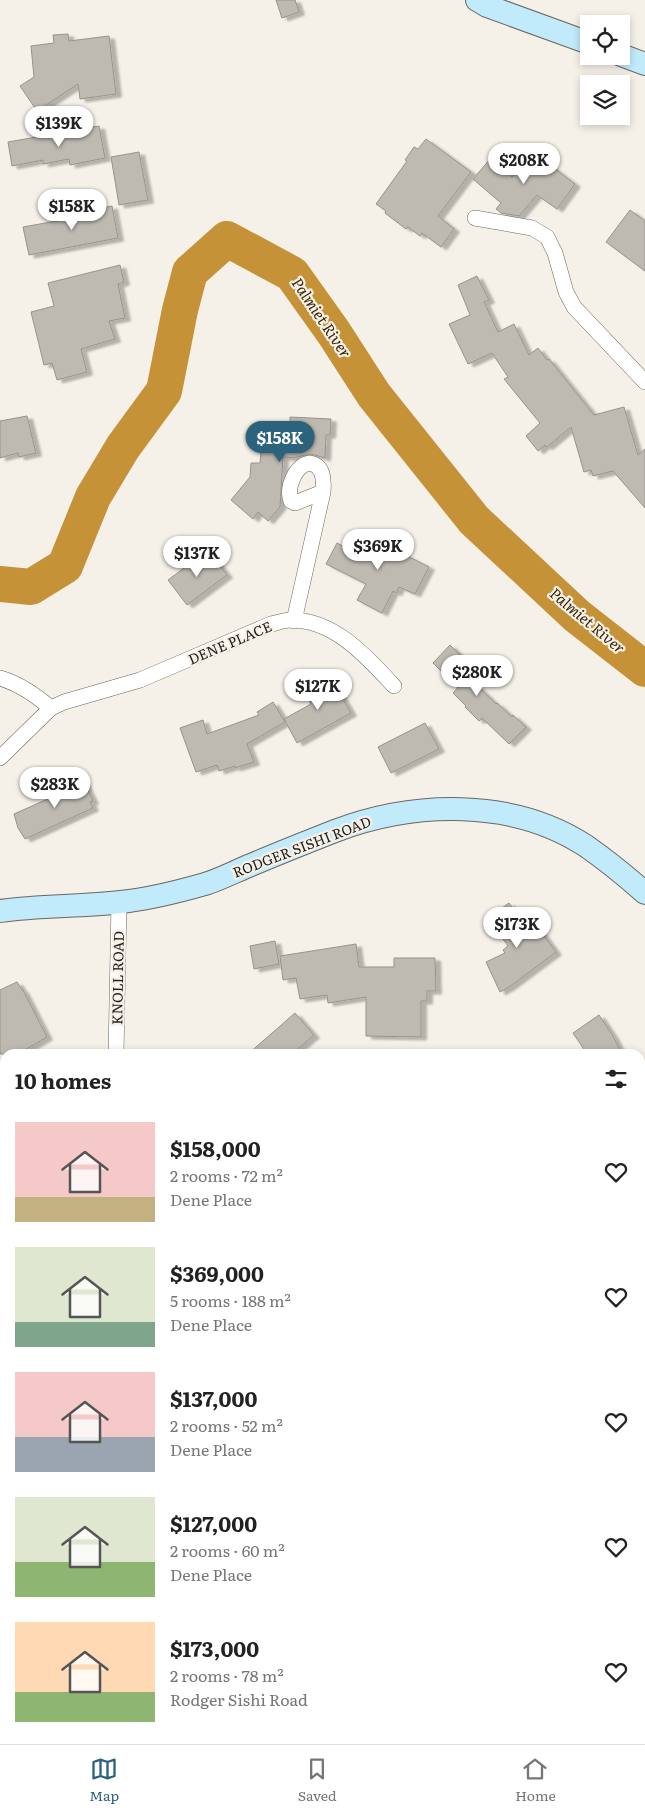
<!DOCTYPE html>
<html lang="en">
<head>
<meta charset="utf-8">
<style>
	body { margin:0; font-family:Literata,serif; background:#f6f6f6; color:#222; height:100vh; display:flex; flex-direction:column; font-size:19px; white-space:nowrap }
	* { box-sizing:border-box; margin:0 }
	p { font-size:16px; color:#767676 }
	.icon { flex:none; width:28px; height:28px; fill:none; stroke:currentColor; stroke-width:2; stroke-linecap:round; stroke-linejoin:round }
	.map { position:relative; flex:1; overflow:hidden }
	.details { position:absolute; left:0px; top:1049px; width:645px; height:696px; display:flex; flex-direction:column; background:#fff; border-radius:15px 15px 0 0; box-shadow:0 2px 8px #0003 }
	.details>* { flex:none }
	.controls { position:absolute; left:580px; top:15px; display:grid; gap:10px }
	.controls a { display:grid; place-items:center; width:50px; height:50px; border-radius:0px; background:#fff; box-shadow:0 2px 8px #0003; font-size:25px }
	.price { position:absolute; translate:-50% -42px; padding:0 11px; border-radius:18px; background:#fff; color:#222; font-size:16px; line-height:32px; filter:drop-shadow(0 1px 2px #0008) }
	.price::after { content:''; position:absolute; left:50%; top:30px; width:15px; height:11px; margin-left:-8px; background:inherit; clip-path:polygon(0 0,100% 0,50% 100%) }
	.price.active { background:#2b627c; color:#fff }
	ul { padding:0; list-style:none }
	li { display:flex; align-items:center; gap:15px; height:125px; padding:0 15px }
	li span { display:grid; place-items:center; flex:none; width:140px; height:100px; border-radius:0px; color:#555 }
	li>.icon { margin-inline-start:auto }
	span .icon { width:60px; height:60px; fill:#fffc; stroke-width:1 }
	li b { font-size:21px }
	h2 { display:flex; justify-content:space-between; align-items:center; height:60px; padding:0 15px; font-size:21px }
	.tabs { display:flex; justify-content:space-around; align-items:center; height:70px; border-top:1px solid #e0e0e0; background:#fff; font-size:14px; color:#767676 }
	.tabs a { display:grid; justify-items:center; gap:2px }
	.tabs .active { color:#2b627c }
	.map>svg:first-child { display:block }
</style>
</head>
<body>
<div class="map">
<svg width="645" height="1744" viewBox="0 0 645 1744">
	<defs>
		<filter id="shadow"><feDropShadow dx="5.5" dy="3" stdDeviation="1" flood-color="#0004"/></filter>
	</defs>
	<rect width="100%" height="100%" fill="#f5f0e8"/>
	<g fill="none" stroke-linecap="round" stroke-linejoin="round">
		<path stroke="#c59238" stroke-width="36" d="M0,584L31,587L65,566L93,497L123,447L164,391L180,310L190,272L227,239L292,274L334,333L374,395L474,520L577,616L645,669"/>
	</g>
	<g fill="#bebab2" stroke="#97938c" filter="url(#shadow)">
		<path d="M276,0H295L299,12L282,18Z"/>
		<path d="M68,34L69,41L109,36L116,94L80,99L78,84L37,111L20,86L34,77L31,46L54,43L53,35Z"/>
		<path d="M99,126L105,158L70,165L69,159L43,164V160L12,166L8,142Z"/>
		<path d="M426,139L471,172L438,216L454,229L441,247L422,233L420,236L408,227L406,229L385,213L386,211L376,204L407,161L405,160L414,147L418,149Z"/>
		<path d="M139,152L148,200L119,205L111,157Z"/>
		<path d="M534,153L575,184L557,209L537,195L519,216L501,213L496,209L501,203L473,179L491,158L512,177L518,171L520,172Z"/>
		<path d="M112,206L118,238L29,255L23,227L79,217L78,212Z"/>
		<path d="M630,210L645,221V271L606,242Z"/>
		<path d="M120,265L124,282L118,284L125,318L109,321L115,339L81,349L87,372L57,380L52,363L44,365L31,312L54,306L48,283Z"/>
		<path d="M477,276L489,300L484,302L498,332L514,324L529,355L538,348L547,360L549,359L594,415L624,407L638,455L645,449V508L613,471L593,476L591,470L584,472L571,427L547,447L545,445L538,451L526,436L540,423L504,379L508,377L492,353L468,364L449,324L470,315L458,285Z"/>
		<path d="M27,416L36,453L19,457L18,453L0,458V421Z"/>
		<path d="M290,417L331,419L330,435H326L325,458L311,454L297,457V458L283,457L280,507L268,521L258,512L253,519L231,500L250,477L251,463H260L263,429L290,431Z"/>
		<path d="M360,539L377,547L380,542L429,567L415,594L399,587L396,593L393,591L382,613L357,600L366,584L326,564L337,543L354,552Z"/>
		<path d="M208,550L227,575L187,605L168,580Z"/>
		<path d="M450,645L461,656L458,659L472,673L468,677L496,704L497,703L512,717L513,715L526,727L509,744L482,718L479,721L465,707L466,706L453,693L461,684L458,688L433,663Z"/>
		<path d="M331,678L351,713L297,743L284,719L311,704L305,693Z"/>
		<path d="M273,702L285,722L247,744L254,762L235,768V766L219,771L217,765L196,772L180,728L203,720L207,734L259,715L257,712Z"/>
		<path d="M425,723L439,749L391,773L378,747Z"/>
		<path d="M82,778L93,801L90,802L93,808L25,839L18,828L14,814L59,794L57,790L67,783Z"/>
		<path d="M509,903L532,934L539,929L556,952L509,987L500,992L486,962L505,953L503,950L508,946L488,918Z"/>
		<path d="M275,941L279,964L254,969L250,946Z"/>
		<path d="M356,944L359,967H394V958H435L436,991H427V1001H421V1037L366,1036V997L328,1003L327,995L300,999L296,978L283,980L280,956Z"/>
		<path d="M17,982L22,990H23L47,1037L18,1054H0V990Z"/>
		<path d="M295,1013L314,1035L292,1054H248Z"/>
		<path d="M599,1015L613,1036L622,1054H587L573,1033Z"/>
	</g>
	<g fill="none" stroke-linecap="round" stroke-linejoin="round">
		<g stroke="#6b6761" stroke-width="16">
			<g id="street">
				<path d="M475,218L532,228L547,237L555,253L566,292L574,307L645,382"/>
				<path d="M294,621L323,492C324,480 324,465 309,463C295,466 286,488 291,501L295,503L323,492"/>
				<path d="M0,678C20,684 35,695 51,708"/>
				<path d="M0,758L51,708L64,702L140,680L271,624C277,623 284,620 290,620C334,619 367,657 394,686"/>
				<path d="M116,1054L119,902"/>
				<path d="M640,1408L645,1415"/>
				<path d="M229,1744L236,1740"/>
			</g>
		</g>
		<g stroke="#6b6761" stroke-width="24">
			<g id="secondary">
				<path d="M477,0L487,6L589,43"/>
				<path d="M621,55L645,64"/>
				<path d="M0,911C40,905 80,907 121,902C149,899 177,892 205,884C221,879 236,871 251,865C279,853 307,842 335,831C414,801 513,798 586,846C606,860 627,877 645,893"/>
			</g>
		</g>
		<use href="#street" stroke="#fff" stroke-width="15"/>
		<use href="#secondary" stroke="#c1eafb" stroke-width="22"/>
	</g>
	<g text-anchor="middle" stroke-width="4.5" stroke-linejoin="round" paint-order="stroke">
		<g font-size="14" fill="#1f1d1a" stroke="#f5f0e8">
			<text transform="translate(230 643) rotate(-23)" y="5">DENE PLACE</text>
			<text transform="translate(302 847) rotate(-21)" y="5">RODGER SISHI ROAD</text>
			<text transform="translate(118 978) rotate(-89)" y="5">KNOLL ROAD</text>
		</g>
		<g font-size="15" font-style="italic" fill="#3a2500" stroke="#f5f0e8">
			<text transform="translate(321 318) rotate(56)" y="5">Palmiet River</text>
			<text transform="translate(587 621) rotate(40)" y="5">Palmiet River</text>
		</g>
	</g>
</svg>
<div class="controls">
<a><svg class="icon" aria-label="locate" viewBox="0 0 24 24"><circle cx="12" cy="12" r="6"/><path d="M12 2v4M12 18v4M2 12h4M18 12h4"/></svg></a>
<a><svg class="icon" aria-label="layers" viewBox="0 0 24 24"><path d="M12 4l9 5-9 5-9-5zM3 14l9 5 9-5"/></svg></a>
</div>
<b class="price" style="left:59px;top:148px">$139K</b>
<b class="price" style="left:524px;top:185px">$208K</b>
<b class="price" style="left:72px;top:231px">$158K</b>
<b class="price active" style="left:280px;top:463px">$158K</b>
<b class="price" style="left:378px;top:571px">$369K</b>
<b class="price" style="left:197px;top:578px">$137K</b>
<b class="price" style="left:477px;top:697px">$280K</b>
<b class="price" style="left:318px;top:711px">$127K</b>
<b class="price" style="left:55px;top:809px">$283K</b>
<b class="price" style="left:517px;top:949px">$173K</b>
<section class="details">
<h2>10 homes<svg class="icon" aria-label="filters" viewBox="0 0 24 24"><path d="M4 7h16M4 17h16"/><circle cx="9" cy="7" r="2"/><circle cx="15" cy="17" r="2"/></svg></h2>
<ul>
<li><span style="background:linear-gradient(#f6c9c9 75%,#c2b280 0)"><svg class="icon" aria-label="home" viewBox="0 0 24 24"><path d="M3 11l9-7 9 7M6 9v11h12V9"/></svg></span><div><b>$158,000</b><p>2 rooms · 72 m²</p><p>Dene Place</p></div><svg class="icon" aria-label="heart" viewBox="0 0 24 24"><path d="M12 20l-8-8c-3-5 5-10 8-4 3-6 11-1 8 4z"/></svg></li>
<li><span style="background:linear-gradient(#dfe7d0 75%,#7fa58c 0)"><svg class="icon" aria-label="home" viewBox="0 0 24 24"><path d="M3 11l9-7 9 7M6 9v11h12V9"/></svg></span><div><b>$369,000</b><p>5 rooms · 188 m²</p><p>Dene Place</p></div><svg class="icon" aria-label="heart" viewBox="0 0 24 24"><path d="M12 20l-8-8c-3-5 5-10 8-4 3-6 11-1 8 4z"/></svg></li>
<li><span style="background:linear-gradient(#f6c9c9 65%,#9aa5b1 0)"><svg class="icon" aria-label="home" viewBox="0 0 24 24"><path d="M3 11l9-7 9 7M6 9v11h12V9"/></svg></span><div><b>$137,000</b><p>2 rooms · 52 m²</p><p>Dene Place</p></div><svg class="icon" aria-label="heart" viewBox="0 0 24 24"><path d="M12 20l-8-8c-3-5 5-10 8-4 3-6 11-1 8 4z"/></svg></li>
<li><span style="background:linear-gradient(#dfe7d0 65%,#8fb573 0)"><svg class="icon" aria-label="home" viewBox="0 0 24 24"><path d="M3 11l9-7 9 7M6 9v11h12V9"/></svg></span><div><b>$127,000</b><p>2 rooms · 60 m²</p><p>Dene Place</p></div><svg class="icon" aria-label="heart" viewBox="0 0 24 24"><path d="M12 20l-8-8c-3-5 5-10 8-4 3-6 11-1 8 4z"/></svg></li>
<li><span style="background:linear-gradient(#ffd9b3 70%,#8fb573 0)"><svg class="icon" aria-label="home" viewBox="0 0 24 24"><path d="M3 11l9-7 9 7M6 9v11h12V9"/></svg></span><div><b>$173,000</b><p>2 rooms · 78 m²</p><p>Rodger Sishi Road</p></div><svg class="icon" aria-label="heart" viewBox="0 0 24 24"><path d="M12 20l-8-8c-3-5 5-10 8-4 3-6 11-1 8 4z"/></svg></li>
</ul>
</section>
</div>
<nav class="tabs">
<a class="active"><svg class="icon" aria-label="map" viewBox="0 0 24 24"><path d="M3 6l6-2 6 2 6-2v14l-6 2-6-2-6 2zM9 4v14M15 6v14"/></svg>Map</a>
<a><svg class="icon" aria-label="saved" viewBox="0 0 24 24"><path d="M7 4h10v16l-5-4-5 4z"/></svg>Saved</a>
<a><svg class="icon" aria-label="home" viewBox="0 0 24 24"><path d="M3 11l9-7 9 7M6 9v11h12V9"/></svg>Home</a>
</nav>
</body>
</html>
